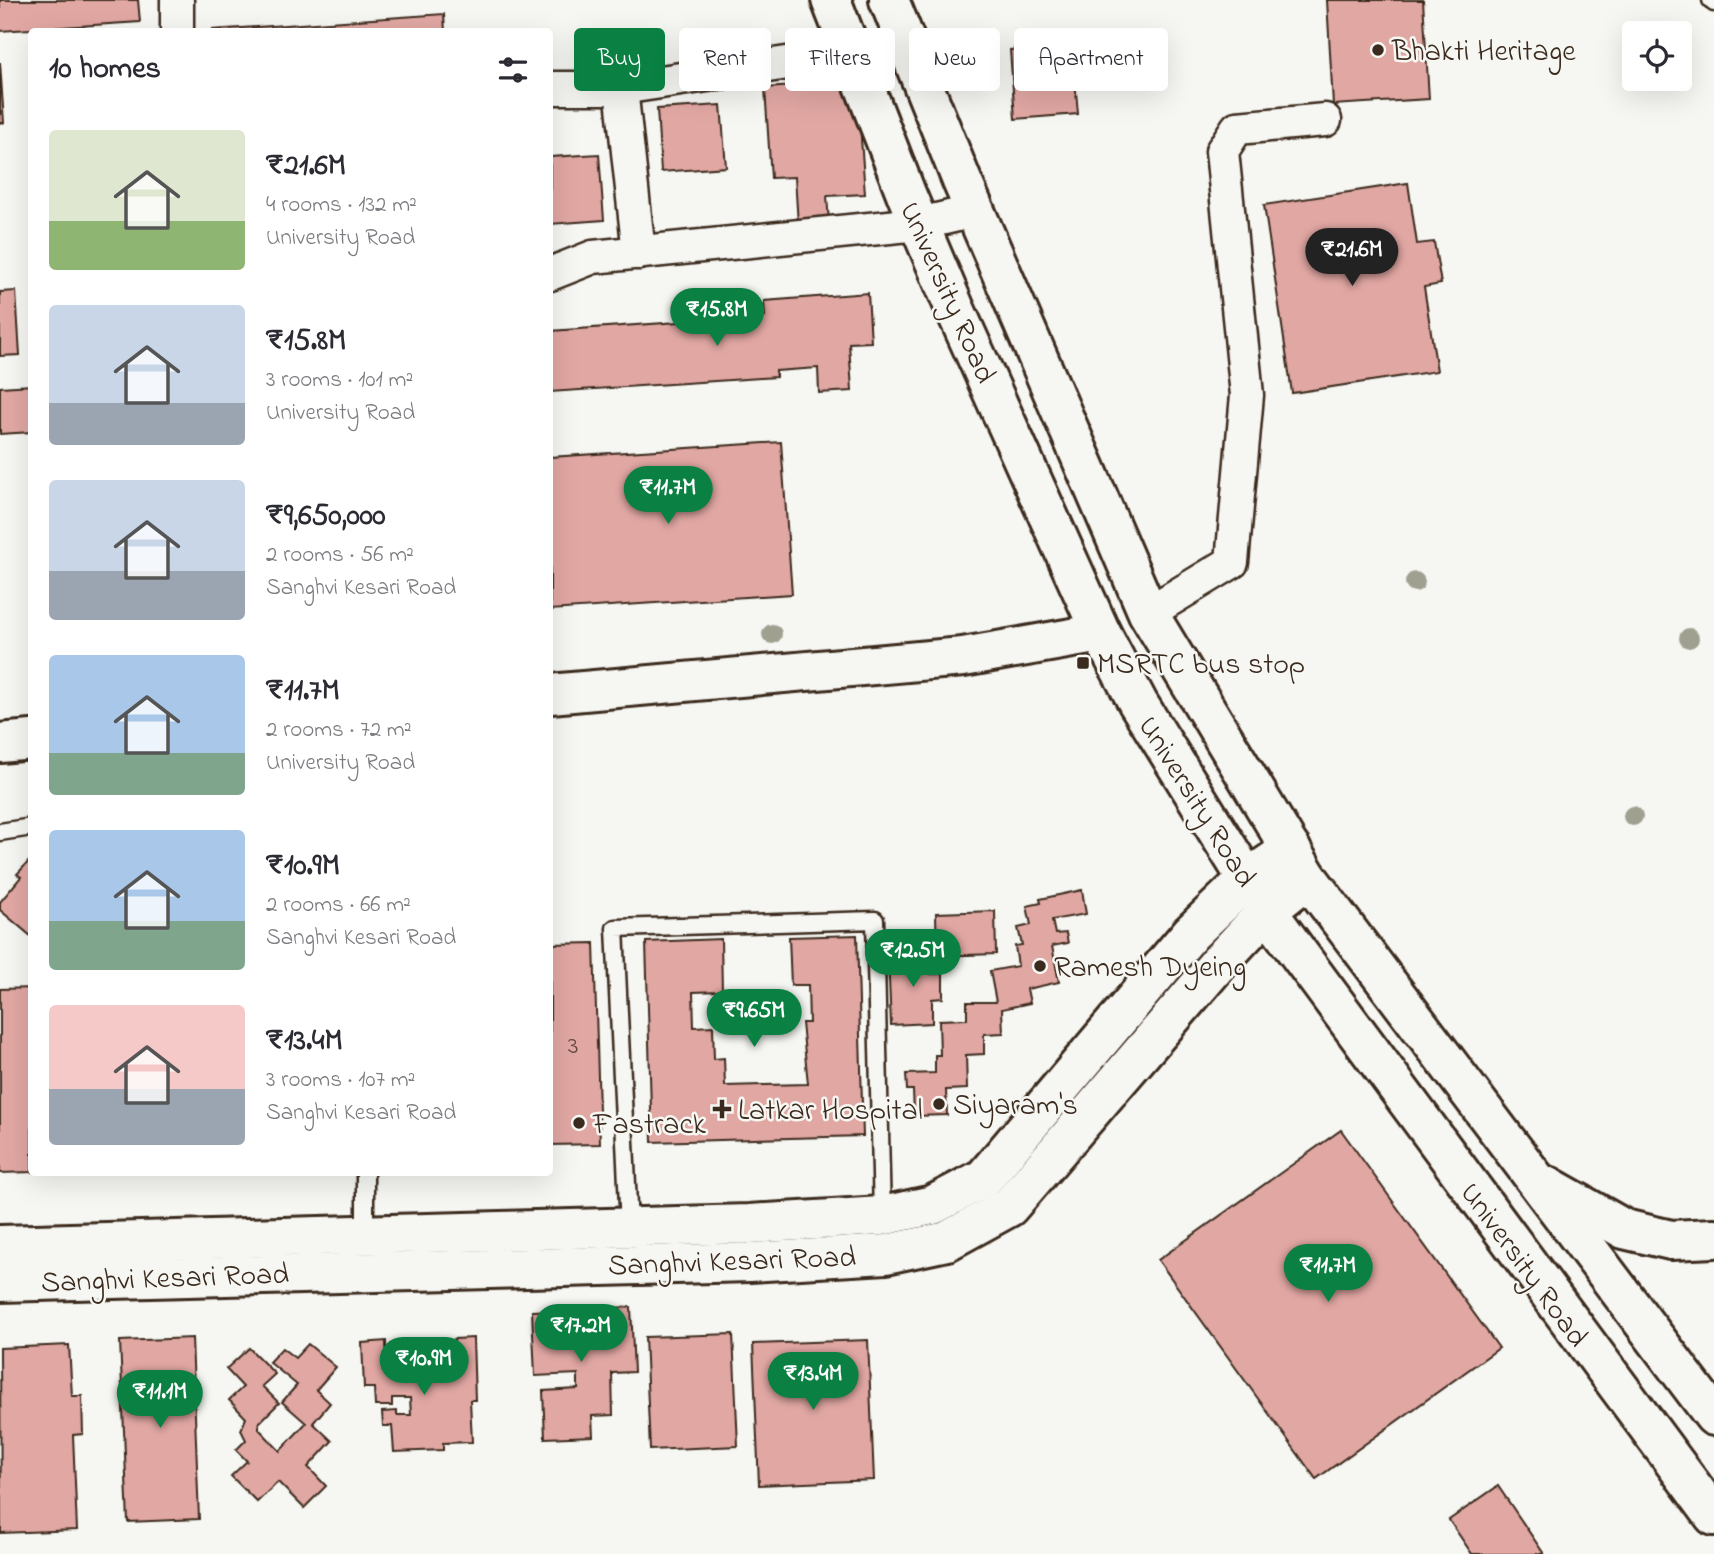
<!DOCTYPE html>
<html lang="en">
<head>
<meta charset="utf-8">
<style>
	body { margin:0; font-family:"Indie Flower",sans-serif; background:#f7f7f7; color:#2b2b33; height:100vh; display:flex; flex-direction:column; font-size:26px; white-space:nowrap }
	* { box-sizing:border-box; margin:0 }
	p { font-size:23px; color:#7c7c81 }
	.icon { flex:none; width:38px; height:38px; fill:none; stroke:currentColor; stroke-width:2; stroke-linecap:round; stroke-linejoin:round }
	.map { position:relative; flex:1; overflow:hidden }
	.panel { position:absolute; left:28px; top:28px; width:525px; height:1148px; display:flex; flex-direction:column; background:#fff; border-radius:7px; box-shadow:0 7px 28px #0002 }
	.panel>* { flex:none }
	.top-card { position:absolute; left:574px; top:28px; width:665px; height:63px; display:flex; gap:14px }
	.controls { position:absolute; left:1622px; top:21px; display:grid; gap:14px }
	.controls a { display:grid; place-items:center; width:70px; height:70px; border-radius:7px; background:#fff; box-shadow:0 7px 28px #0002; font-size:35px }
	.price { position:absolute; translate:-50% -60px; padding:0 16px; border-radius:24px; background:#0b8043; color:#fff; font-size:23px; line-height:46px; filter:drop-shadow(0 2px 4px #0008) }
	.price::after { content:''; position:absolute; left:50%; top:42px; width:21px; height:16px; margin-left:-10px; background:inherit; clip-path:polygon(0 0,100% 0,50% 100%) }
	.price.on { background:#222; color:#fff }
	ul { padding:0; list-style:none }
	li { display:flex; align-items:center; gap:21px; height:175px; padding:0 21px }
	li span { display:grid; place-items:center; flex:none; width:196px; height:140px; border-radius:7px; color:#555 }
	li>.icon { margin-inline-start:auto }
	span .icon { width:84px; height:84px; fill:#fffc; stroke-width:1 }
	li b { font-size:30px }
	h2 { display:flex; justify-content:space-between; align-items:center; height:84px; padding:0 21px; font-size:30px }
	.pill { padding:0 24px; border-radius:7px; background:#fff; box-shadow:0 7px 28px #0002; font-size:24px; line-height:63px }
	.pill.on { background:#0b8043; color:#fff }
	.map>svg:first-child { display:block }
</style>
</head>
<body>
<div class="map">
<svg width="1714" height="1554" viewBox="0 0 1714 1554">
	<rect width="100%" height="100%" fill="#f6f6f2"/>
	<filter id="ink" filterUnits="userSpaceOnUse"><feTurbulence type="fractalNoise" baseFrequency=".0143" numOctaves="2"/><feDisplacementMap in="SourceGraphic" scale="14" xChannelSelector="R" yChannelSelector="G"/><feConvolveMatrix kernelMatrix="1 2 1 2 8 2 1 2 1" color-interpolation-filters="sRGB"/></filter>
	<g filter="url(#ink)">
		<g fill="#e1a7a3" stroke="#3b2a1e" stroke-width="2">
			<path d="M0,0H138L140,22L0,31Z"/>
			<path d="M1327,0H1423L1429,99L1333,105Z"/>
			<path d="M444,14L445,32H213L212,30Z"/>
			<path d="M1072,45L1078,114L1015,119L1010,50Z"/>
			<path d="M0,62L4,123H0Z"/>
			<path d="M857,82L865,194L827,196L829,222L798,225L795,177L771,178L765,88Z"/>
			<path d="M721,105L726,167L661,172L657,109Z"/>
			<path d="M599,154L604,220L550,224V157Z"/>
			<path d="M1408,183L1417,244L1434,242L1441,284L1424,287L1437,371L1292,393L1264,205Z"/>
			<path d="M16,291L20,355L0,356V292Z"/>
			<path d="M868,293L871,342L849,343L852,391L819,393L818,368L776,371V377L550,392V331L765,316L764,301Z"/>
			<path d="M32,385V432L0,434V387Z"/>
			<path d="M781,442L792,594L550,610V457Z"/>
			<path d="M32,858V937L0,910V902L21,877L17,874Z"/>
			<path d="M1082,890L1086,914L1052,920L1055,934L1066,933L1068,943L1052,946L1059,982L1027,989L1030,1003L1002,1009L1003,1033L984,1034V1054L966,1055L967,1089L946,1090L947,1115L914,1116L913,1090H907L906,1074L935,1073V1055H940L939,1020L967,1019V1002H996L990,971L1018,966L1015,946L1022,945L1018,928L1031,925L1027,906L1041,903L1040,899Z"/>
			<path d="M995,911L996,954L937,956L936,913Z"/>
			<path d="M857,935L863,1136L652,1142L646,942L721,939L722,991L693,992L694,1027L713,1026L714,1059L724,1058L725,1086L808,1084L802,1023H809L808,985H791L789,937Z"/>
			<path d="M594,943L600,1144L550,1145V944Z"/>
			<path d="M930,955L931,974H943V998L932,999V1023L891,1025L888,956Z"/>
			<path d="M32,988V1172L0,1173V989Z"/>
			<path d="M1341,1130L1499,1348L1316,1479L1158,1260Z"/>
			<path d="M631,1307L634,1372L612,1373L613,1415L592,1416L593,1436L545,1438L543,1391L578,1389V1374L535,1376L532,1311Z"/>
			<path d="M733,1334L738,1446L650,1450L645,1337Z"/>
			<path d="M192,1338L199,1519L128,1522L120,1341Z"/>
			<path d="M473,1338L475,1400H470L472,1442L443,1443V1450L394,1452L392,1426H383L382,1412L397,1411V1415H411L410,1398H392V1406H375L374,1388H364L362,1343L386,1341L387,1372L400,1371V1362L440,1360V1372L455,1371L454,1339Z"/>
			<path d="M868,1340L874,1480L759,1485L753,1344Z"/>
			<path d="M308,1344L336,1367L316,1390L330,1403L313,1423L332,1441L308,1467L326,1486L304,1508L278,1482L257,1502L231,1476L247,1461L236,1450L246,1440L241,1430L246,1418L229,1400L243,1387L226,1369L249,1348L275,1374L262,1386L279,1403L259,1423V1429L280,1451L306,1423L282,1402L297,1385L269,1362L282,1348L295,1358Z"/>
			<path d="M69,1345L72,1396H82L83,1434L73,1435L77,1530L1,1533L0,1348Z"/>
			<path d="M1498,1486L1544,1554H1472L1449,1520Z"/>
		</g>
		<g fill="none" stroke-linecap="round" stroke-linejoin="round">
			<g stroke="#3b2a1e" stroke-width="21">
				<g id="lane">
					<path d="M1711,0L1714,3"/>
					<path d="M0,832L32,827"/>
					<path d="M365,1172V1233"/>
					<path d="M629,1227L615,928L875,920L882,1216"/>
				</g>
			</g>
			<g stroke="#3b2a1e" stroke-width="37">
				<g id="street">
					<path d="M177,32V0"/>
					<path d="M550,88H621"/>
					<path d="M639,253L621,88L907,45"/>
					<path d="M550,274L593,257L919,224L975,211"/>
					<path d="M1148,613L1232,562L1247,395L1222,151L1237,128L1325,120"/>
				</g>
			</g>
			<g stroke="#3b2a1e" stroke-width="44">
				<g id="secondary">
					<path d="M550,694L963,657L1101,633"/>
					<path d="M0,743L32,740"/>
					<path d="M0,1245L749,1224L882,1216L933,1205L984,1178L1191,933L1246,880L1291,849"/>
					<path d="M0,1282L750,1262L886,1254L947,1241L1009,1207L1222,959L1267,911L1308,878"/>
				</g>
			</g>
			<g stroke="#3b2a1e" stroke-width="44">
				<g id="primary">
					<path d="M831,0L907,196L955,309L1101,633L1138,703L1267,911L1714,1516"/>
					<path d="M889,0L962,181L1148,613L1308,878L1714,1416"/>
					<path d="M1548,1186L1624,1229L1671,1240L1714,1238"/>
				</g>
			</g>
			<use href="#lane" stroke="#f6f6f2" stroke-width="16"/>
			<use href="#street" stroke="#f6f6f2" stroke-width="32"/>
			<use href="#secondary" stroke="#f6f6f2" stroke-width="38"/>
			<use href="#primary" stroke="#f6f6f2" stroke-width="38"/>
		</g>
		<g fill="#a0a091">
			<circle cx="1415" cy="582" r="10"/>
			<circle cx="772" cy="634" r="10"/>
			<circle cx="1689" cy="638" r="10"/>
			<circle cx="1633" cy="816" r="10"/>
		</g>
	</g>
	<g fill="#3b2a1e" stroke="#f6f6f2" stroke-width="2.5">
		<circle cx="1378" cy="50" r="7"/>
		<rect x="1076" y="656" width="14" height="14" rx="3.5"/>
		<circle cx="1040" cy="966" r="7"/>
		<circle cx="939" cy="1104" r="7"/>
		<path d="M718.5 1098.5h7v7h7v7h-7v7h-7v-7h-7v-7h7z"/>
		<circle cx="579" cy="1123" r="7"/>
	</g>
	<g text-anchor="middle" stroke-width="5" stroke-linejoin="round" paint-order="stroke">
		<g font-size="26" fill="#64493f">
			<text x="573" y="1053">3</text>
		</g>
		<g font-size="30" fill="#3b2a1e" stroke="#f6f6f2" text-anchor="start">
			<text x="1392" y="60">Bhakti Heritage</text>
			<text x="1097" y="673">MSRTC bus stop</text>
			<text x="1054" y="976">Ramesh Dyeing</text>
			<text x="953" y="1114">Siyaram's</text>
			<text x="738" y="1119">Latkar Hospital</text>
			<text x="593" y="1133">Fastrack</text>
		</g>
		<g font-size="30" fill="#3b2a1e" stroke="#f6f6f2">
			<text transform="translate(949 292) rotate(66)" y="10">University Road</text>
			<text transform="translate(1198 801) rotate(58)" y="10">University Road</text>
			<text transform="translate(732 1260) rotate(-2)" y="10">Sanghvi Kesari Road</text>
			<text transform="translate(1525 1264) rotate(54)" y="10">University Road</text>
			<text transform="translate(165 1277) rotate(-2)" y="10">Sanghvi Kesari Road</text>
		</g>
	</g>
</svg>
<div class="controls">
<a><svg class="icon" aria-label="locate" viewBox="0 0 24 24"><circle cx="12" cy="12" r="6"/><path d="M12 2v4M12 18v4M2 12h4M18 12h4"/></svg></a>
</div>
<b class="price on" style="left:1352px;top:288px">₹21.6M</b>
<b class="price" style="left:717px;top:348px">₹15.8M</b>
<b class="price" style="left:668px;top:526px">₹11.7M</b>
<b class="price" style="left:913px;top:989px">₹12.5M</b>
<b class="price" style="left:754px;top:1049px">₹9.65M</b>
<b class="price" style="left:1328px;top:1304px">₹11.7M</b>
<b class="price" style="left:581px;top:1364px">₹17.2M</b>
<b class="price" style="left:424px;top:1397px">₹10.9M</b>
<b class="price" style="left:813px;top:1412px">₹13.4M</b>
<b class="price" style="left:160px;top:1430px">₹11.1M</b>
<div class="top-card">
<a class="pill on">Buy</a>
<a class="pill">Rent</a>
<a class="pill">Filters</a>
<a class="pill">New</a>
<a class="pill">Apartment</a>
</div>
<section class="panel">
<h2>10 homes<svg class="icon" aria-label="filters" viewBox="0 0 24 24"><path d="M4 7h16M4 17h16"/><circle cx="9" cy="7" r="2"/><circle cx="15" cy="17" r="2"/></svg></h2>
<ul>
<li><span style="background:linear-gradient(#dfe7d0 65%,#8fb573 0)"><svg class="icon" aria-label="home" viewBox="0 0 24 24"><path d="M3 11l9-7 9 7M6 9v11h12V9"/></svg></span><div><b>₹21.6M</b><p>4 rooms · 132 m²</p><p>University Road</p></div></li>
<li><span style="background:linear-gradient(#c9d6e8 70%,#9aa5b1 0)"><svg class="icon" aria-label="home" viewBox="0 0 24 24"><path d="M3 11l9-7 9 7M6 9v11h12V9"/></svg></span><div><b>₹15.8M</b><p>3 rooms · 101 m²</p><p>University Road</p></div></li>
<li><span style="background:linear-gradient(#c9d6e8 65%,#9aa5b1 0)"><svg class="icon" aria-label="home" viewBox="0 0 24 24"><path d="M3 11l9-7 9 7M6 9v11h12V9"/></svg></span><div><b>₹9,650,000</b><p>2 rooms · 56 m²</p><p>Sanghvi Kesari Road</p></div></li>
<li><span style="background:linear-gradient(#a9c7e8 70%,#7fa58c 0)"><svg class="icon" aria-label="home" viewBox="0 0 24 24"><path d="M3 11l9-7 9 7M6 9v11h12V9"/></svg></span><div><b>₹11.7M</b><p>2 rooms · 72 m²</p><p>University Road</p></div></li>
<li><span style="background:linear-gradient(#a9c7e8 65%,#7fa58c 0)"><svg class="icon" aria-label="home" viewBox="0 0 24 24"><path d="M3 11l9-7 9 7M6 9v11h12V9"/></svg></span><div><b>₹10.9M</b><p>2 rooms · 66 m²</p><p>Sanghvi Kesari Road</p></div></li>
<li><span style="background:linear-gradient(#f6c9c9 60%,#9aa5b1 0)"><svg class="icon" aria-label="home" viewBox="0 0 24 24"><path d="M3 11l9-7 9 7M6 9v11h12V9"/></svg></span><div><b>₹13.4M</b><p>3 rooms · 107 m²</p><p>Sanghvi Kesari Road</p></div></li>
</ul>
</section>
</div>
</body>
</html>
